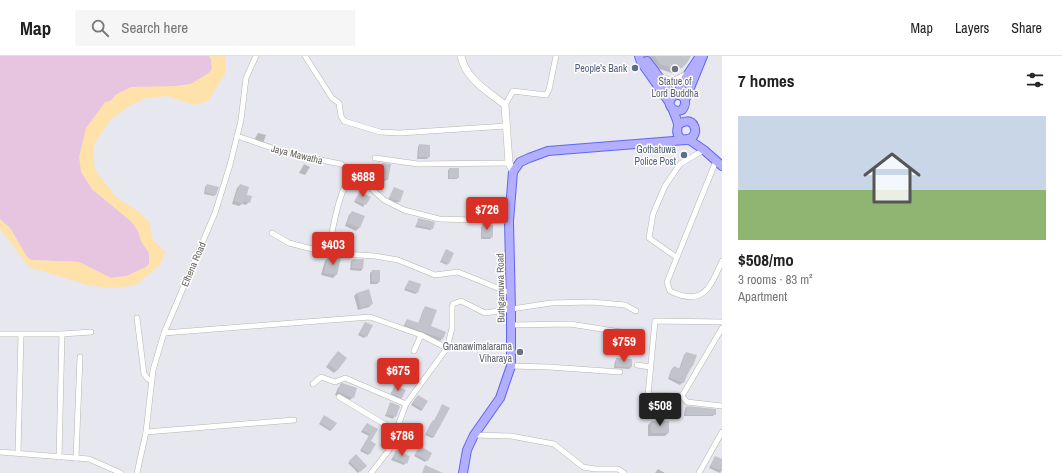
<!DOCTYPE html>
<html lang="en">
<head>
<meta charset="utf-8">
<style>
	body { margin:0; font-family:"Archivo Narrow",sans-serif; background:#f6f6f6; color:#222; height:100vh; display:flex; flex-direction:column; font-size:15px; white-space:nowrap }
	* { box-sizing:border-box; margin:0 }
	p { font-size:13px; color:#767676 }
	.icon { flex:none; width:22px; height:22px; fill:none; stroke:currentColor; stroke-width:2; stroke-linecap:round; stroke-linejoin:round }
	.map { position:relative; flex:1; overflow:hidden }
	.drawer { display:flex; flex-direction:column; background:#fff; width:340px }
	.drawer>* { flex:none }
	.price { position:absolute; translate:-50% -34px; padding:0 9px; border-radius:4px; background:#d93025; color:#fff; font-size:13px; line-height:26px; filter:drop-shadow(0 1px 2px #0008) }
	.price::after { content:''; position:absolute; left:50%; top:24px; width:12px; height:9px; margin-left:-6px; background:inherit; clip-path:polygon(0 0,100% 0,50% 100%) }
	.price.selected { background:#222; color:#fff }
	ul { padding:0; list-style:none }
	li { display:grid; align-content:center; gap:8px; height:212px; padding:0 16px }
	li+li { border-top:1px solid #e0e0e0 }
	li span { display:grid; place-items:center; height:124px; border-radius:0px; color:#555 }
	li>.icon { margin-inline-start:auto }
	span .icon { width:72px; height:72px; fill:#fffc; stroke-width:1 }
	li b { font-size:17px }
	h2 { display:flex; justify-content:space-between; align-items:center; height:48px; padding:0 16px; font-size:17px }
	header { display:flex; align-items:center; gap:24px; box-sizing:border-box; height:56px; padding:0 20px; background:#fff; border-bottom:1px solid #e0e0e0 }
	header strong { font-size:19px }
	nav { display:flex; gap:22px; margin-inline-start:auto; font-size:14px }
	.search { width:280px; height:36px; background:#f6f6f6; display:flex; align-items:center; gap:10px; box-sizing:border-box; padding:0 14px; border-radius:0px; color:#767676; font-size:15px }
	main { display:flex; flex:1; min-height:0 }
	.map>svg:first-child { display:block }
</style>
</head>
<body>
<header>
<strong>Map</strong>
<div class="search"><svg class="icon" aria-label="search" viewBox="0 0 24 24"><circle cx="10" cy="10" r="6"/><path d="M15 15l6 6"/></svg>Search here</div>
<nav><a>Map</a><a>Layers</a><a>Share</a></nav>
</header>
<main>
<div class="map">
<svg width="722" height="417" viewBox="0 0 722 417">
	<rect width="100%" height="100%" fill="#e7e7f0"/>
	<path fill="#e7c4df" d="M0,0H209L211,3L212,13L209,17L191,28L117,38L86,72L92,133L132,166L139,177L141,185L149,197V208L146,211L127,220L111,222L79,206L31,204L27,201L10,172L0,163Z"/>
	<path fill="#fee2a9" d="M209,0H226L225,18L208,45L194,49L167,40L146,42L127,51L110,64L95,87L93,94L95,114L116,141L139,156L149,166L153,184L165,196L160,209L138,227L132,230L111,232L87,229L29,211L0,173V163L10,172L27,201L31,204L79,206L111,222L127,220L146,211L149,208V197L141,185L139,177L132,166L92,133L81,116L79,101L86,72L105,46L110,45L117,38L131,31L180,30L191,28L209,17L212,13L211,3Z"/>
	<g fill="#0003">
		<path d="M648,0H690L686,6L677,16L672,17L656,12Z"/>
		<path d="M258,77L266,79L263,87L254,84Z"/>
		<path d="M419,89L429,101L427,103H417L418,91Z"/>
		<path d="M304,108L310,111L305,119L299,117Z"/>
		<path d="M383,108L387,123L385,125L378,124L381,110Z"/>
		<path d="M449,113L458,121L457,123H448V114Z"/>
		<path d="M207,129L216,138L214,140L204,138L205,131Z"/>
		<path d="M240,129L249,146L246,149L242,148L239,150L232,148L237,132Z"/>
		<path d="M394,132L399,145L397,147L388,144Z"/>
		<path d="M359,138L369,141L363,151L354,146Z"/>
		<path d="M352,156L364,161L359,172L356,175L345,170L349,159Z"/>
		<path d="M419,163L432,173L430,174L415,171Z"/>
		<path d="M483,169L492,181L490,183H481V171Z"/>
		<path d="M446,194L448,207L447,209L440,206Z"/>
		<path d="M328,202L339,203L336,219L333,222L321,219L325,205Z"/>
		<path d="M353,204L362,213L361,215L350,214L351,205Z"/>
		<path d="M372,215H379V226L377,228H370V217Z"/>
		<path d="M409,225L417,237L415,238L404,234Z"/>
		<path d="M357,237L372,248L369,251L358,254L354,240Z"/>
		<path d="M425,251L430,271L442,283L440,285L403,271L407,264L418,268L423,254Z"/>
		<path d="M364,269L366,280L364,282L358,279Z"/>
		<path d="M686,297L692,310L683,326L680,329L668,323L671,314L674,311L679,313L684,299Z"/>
		<path d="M335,299L337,314L334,317L326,311Z"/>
		<path d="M617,303L631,311L629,313L614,312L615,305Z"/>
		<path d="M341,329L353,341L350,344L335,339L338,332Z"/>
		<path d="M394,332L402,342L400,343L390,339Z"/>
		<path d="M416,342L423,353L421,355L411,349Z"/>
		<path d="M391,347L399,350L393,363L385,360Z"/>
		<path d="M442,349L434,381L432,382L425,379L431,367L434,365Z"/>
		<path d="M686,351L715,358L713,360H684L685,353Z"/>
		<path d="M323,363L332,373L330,375L319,368Z"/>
		<path d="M651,366L668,377L665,380H648V369Z"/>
		<path d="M367,368L377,374L369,386V398L368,399L360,395L369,380L361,376Z"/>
		<path d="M420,391L427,404L425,406L414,400Z"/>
		<path d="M396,395L409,401L404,409L391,404Z"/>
		<path d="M356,400L366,410L358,417L348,407Z"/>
		<path d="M714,403L722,404V414L720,417L709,412Z"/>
		<path d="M658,413L665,417H655Z"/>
	</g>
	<g fill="#c3c4cb">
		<path d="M655,0H691L687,7L682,12L677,13L660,8Z"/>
		<path d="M419,88L430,89V101H419Z"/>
		<path d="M382,107L391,108L388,124L379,122Z"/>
		<rect x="449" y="112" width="10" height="10"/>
		<path d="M207,128L219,131L216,139L205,136Z"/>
		<path d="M240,128L249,131L247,139L252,140L250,147L244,145L243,148L234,145Z"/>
		<path d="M394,131L404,135L400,146L389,142Z"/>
		<path d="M360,135L371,141L366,149L355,144Z"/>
		<path d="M352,155L365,160L360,172L347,167Z"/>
		<path d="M418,162L435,166L433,173L417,169Z"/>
		<path d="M482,168L493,169V181H482Z"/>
		<path d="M446,193L454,197L449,208L441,204Z"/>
		<path d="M328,201L341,202L337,219L324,217Z"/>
		<path d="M353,203H364L363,213L352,212Z"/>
		<rect x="372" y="214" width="8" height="12"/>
		<path d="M409,224L421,228L418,237L405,232Z"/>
		<path d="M369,233L373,248L361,252L357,237Z"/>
		<path d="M425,250L437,254L431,270L446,276L443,283L404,269L407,263L419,267Z"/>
		<path d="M365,266L373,269L367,281L359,277Z"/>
		<path d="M338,295L347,302L337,315L328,308Z"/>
		<path d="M686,296L697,299L693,310H691L684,327L669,321L674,310L680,313Z"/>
		<path d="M616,302L632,303V311H616Z"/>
		<path d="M342,327L357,332L354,342L338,336L340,328Z"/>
		<path d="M395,329L406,334L402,342L391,337Z"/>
		<path d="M418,339L428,345L423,353L412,347Z"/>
		<path d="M390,346L400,350L396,361L386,358Z"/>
		<path d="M442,348L450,352L434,381L426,377L433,364L435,365Z"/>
		<path d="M686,350L716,353V359H686Z"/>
		<path d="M324,359L337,367L332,374L320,366Z"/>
		<rect x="651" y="365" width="18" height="12"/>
		<path d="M367,367L378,373L371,385L376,388L370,398L361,393L370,378L362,374Z"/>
		<path d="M420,390L432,397L428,405L415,398Z"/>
		<path d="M396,394L410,400L407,408L393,402Z"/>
		<path d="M356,398L367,410L360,416L349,405Z"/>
		<path d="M715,400L722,403V415L710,410Z"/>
		<path d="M425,409L443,417H422Z"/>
	</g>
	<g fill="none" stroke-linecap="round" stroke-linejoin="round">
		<g stroke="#b6b5af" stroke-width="6">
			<g id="street">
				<path d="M305,0L332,42L339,47L341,60L344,65L380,76L400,77L506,70"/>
				<path d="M505,49L513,35L546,39L549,34L556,0"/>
				<path d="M237,80L290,98L341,108L353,116L384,144L404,154L439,163L509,165"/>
				<path d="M375,102L418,108L509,107"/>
				<path d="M716,105L667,226L670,235C703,251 710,232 722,205"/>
				<path d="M272,177L289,187L328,197L375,200L398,204L435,219L458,216L510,237"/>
				<path d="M328,197C333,173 338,135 353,116"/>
				<path d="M676,201L649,182L653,158L665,130L680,108L704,94"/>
				<path d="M137,262L144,318L148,323L151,325"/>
				<path d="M722,266L655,265L648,339L682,340L722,272"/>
				<path d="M511,269L570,268L627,277L629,295"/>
				<path d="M164,277L370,261L421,279L447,292"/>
				<path d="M0,278H62L91,276"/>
				<path d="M414,295L421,279"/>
				<path d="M637,309L650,311"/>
				<path d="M511,310L549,311L620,316"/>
				<path d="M313,328L321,321L335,326L345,322L406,348"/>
				<path d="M682,340L687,346L722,350"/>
				<path d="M339,341L396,375"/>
				<path d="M146,376L294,364"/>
				<path d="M474,379L511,380L554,388L583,411L595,413H618L624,417"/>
				<path d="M0,396L89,403L121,417"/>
				<path d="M18,397L21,279"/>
				<path d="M59,401L62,278"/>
				<path d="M76,402L80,301"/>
				<path d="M137,417L146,376L153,314L164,277L215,157L230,109L241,64L246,22L256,0"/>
				<path d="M371,417L389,394L406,348L447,292L452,272V251L453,248L461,245L485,257L551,247L591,246L625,249L636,255"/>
				<path d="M699,417L722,376"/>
			</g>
		</g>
		<g stroke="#b9b8b1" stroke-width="8">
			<g id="secondary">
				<path d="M461,0C466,24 488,35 505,49L509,107L513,116"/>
				<path d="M659,21C673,27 675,26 688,18"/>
			</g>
		</g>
		<g stroke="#5f66f1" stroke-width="10">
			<g id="primary">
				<path d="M639,0L641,6L669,46C671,54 675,56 682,54C689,45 683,36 673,40L669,46"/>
				<path d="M647,5L673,40"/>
				<path d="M677,38L688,18L698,3"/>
				<path d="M685,44L703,0"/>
				<path d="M673,54C674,58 678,65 678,69C678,72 676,75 678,79C683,89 700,81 694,70C691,63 683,65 678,69"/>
				<path d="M688,83L704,94L722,110"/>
				<path d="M463,417L467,394L474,379L500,342L511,310V254L509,165L513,116L520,106L529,102L548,95L686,84"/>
			</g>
		</g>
		<use href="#street" stroke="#fff" stroke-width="5"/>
		<use href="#secondary" stroke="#fff" stroke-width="7"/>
		<use href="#primary" stroke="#b4aefe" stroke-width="8"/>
	</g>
	<g fill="#5c6f8a" stroke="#fff" stroke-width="1.5">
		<circle cx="635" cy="12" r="4"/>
		<circle cx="684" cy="99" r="4"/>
	</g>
	<g fill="#6b7280" stroke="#fff" stroke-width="1.5">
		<circle cx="675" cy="13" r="4"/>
		<circle cx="520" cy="296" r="4"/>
	</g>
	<g text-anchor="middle" stroke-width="3" stroke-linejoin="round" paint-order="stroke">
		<g font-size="10" fill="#4e5e75" stroke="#fff" text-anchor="end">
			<text x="627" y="16">People's Bank</text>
			<text x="676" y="97">Gothatuwa<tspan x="676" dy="12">Police Post</tspan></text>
		</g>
		<g font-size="10" fill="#5b616d" stroke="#fff">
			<text x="675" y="29">Statue of<tspan x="675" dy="12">Lord Buddha</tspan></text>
			<text x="512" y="294" text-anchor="end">Gnanawimalarama<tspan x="512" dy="12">Viharaya</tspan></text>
		</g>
		<g font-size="10" fill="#67655e" stroke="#fff">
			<text transform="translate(297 98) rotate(14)" y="4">Jaya Mawatha</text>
			<text transform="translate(193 208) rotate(-67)" y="4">Elhena Road</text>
			<text transform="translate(500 232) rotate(-91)" y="4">Buthgamuwa Road</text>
		</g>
	</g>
</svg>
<b class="price" style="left:363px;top:142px">$688</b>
<b class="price" style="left:487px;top:175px">$726</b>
<b class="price" style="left:333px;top:210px">$403</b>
<b class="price" style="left:624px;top:307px">$759</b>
<b class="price" style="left:398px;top:336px">$675</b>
<b class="price selected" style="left:660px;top:371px">$508</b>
<b class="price" style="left:402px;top:401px">$786</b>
</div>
<section class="drawer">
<h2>7 homes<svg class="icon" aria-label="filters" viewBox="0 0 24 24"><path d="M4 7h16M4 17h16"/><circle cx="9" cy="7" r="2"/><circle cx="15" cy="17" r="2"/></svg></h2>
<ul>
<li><span style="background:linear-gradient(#c9d6e8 60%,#8fb573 0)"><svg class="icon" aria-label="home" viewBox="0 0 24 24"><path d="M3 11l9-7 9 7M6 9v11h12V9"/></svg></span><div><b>$508/mo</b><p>3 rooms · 83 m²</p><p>Apartment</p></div></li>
</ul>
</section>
</main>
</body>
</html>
